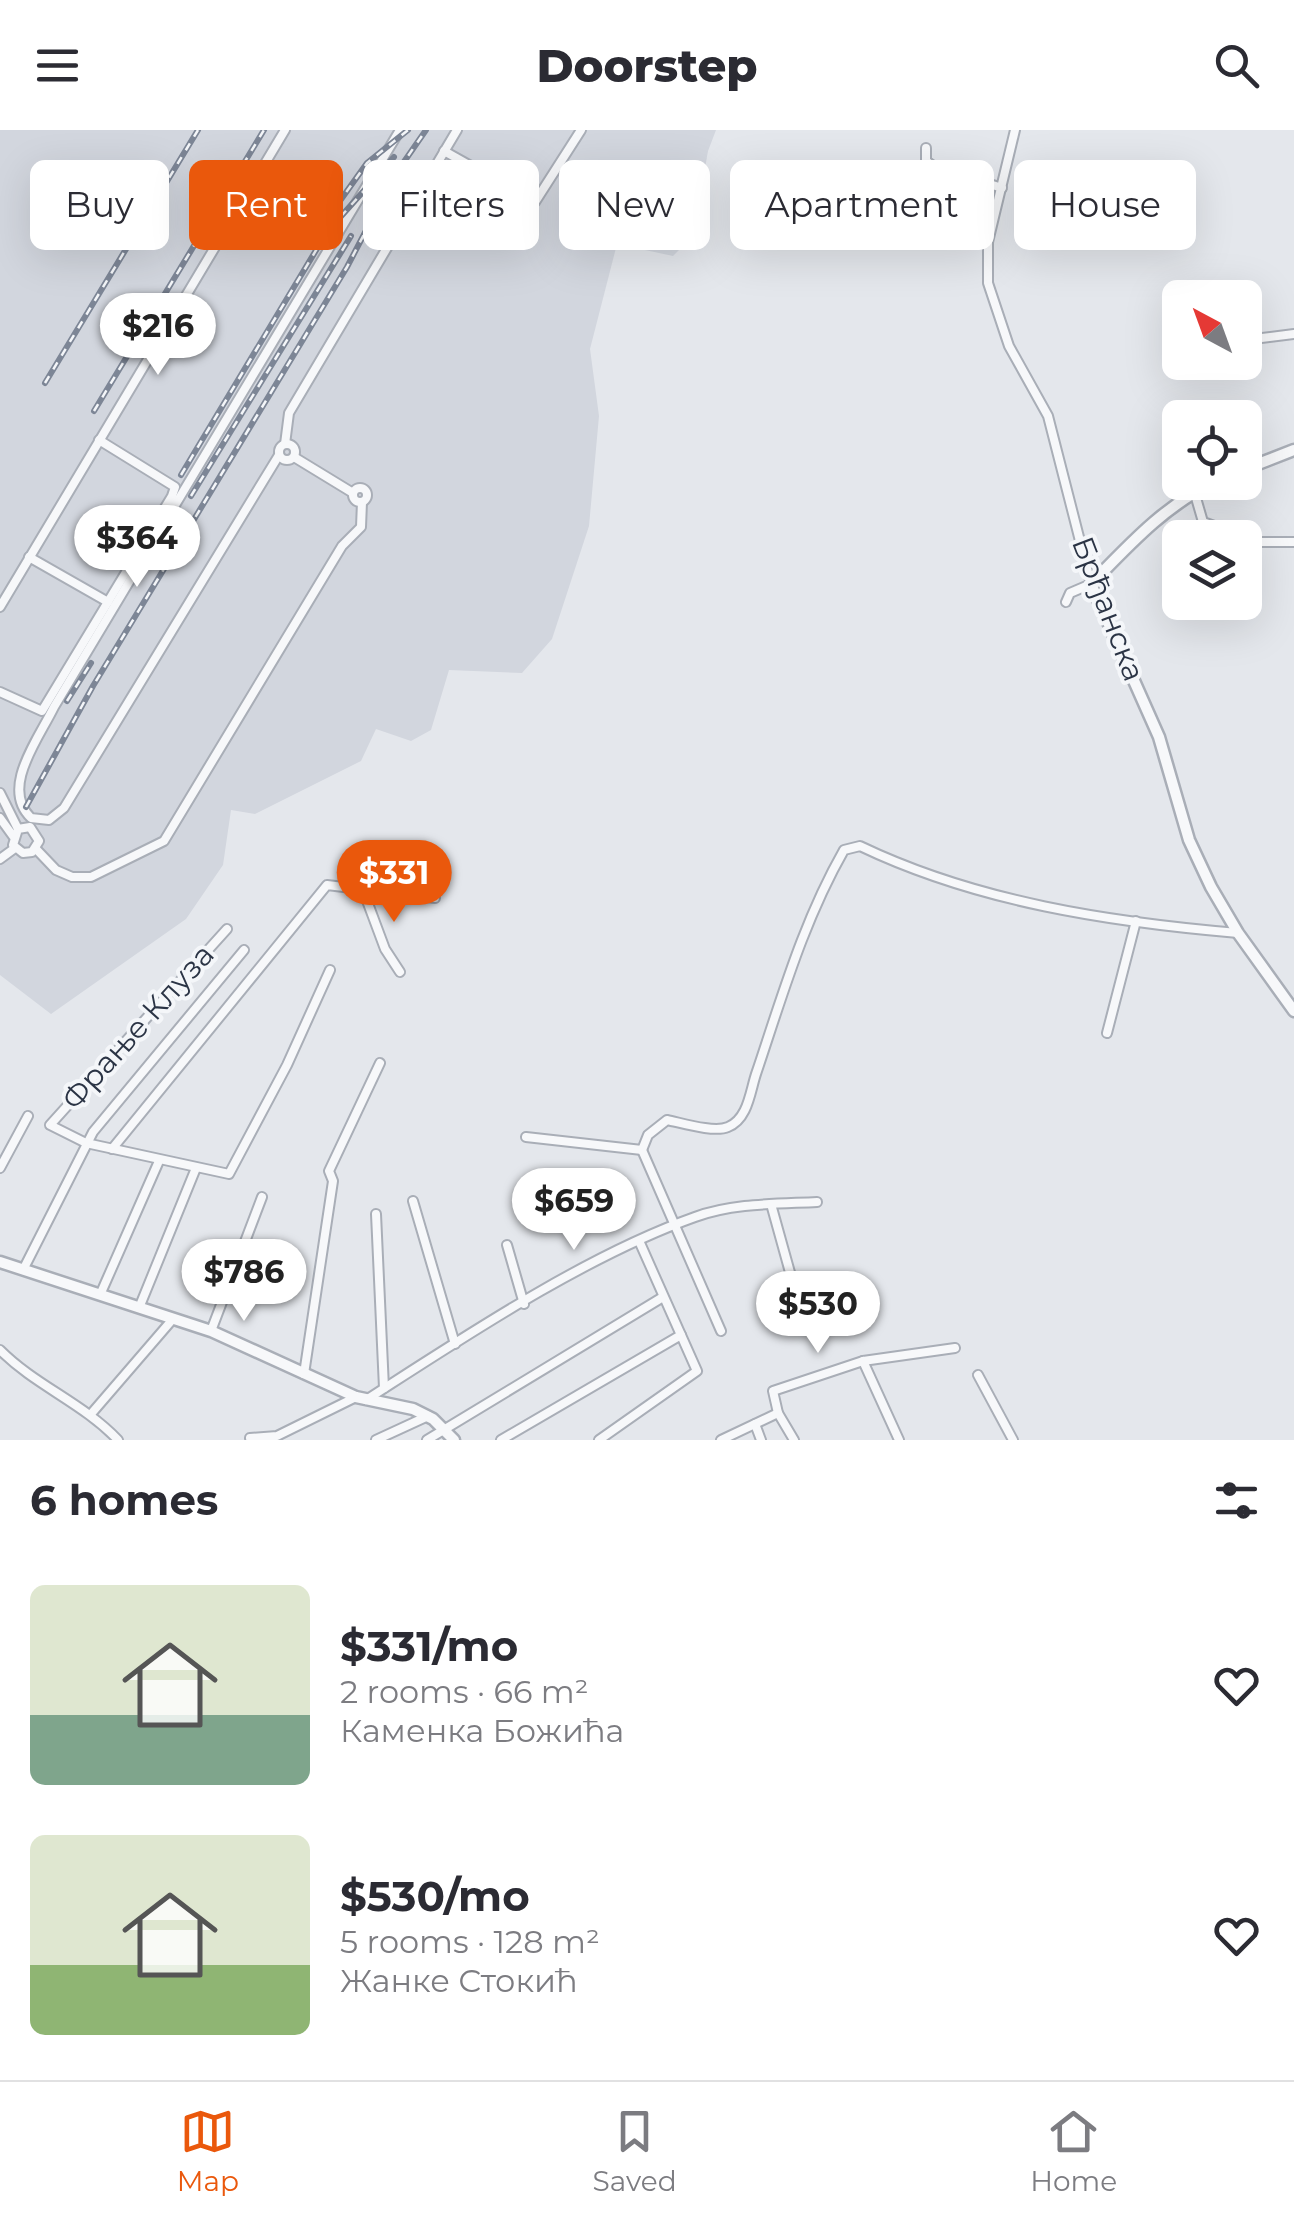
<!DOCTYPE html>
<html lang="en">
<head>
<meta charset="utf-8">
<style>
	body { margin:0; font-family:Montserrat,sans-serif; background:#f7f7f7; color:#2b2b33; height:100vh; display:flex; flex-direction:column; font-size:38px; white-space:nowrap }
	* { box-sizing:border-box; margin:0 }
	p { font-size:32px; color:#7c7c81 }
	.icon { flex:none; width:55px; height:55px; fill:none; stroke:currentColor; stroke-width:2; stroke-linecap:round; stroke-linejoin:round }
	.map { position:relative; height:1310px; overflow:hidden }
	.sheet { display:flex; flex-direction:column; background:#fff; flex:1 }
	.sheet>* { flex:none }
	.banner { position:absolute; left:30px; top:30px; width:1235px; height:90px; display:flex; gap:20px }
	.needle { width:65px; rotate:319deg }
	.fabs { position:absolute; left:1162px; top:150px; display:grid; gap:20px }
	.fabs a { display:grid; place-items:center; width:100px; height:100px; border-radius:15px; background:#fff; box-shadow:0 10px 40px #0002; font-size:50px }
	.price { position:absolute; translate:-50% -85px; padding:0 22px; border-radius:35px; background:#fff; color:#222; font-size:32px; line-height:65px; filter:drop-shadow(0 2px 5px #0008) }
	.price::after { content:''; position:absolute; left:50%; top:60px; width:30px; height:22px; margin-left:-15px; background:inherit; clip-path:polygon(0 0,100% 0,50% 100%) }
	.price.on { background:#ea580c; color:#fff }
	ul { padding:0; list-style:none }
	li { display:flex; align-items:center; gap:30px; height:250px; padding:0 30px }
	li span { display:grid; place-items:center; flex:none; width:280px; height:200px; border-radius:15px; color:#555 }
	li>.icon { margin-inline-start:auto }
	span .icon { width:120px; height:120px; fill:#fffc; stroke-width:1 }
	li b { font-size:42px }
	h2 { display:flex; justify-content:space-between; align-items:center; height:120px; padding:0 30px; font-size:42px }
	.pill { padding:0 35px; border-radius:15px; background:#fff; box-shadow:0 10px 40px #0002; font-size:35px; line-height:90px }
	.pill.on { background:#ea580c; color:#fff }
	header { display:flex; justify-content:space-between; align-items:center; height:130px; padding:0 30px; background:#fff; font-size:45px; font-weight:800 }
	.tab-bar { display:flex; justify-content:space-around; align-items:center; height:140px; border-top:2px solid #e1e1e2; background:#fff; font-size:28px; color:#7c7c81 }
	.tab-bar a { display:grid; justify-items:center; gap:5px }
	.tab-bar .on { color:#ea580c }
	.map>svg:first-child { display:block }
</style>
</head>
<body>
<header><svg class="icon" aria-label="menu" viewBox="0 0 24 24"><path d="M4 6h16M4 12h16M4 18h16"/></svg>Doorstep<svg class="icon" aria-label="search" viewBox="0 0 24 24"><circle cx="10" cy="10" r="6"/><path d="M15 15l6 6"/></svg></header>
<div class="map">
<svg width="1294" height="1310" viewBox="0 0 1294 1310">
	<rect width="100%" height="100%" fill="#e4e7ec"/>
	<path fill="#d2d6de" d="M0,0H716L708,21L693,106L673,126L617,114L590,219L599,286L589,396L552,509L522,543L449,540L431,600L411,611L376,599L361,631L255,684L231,680L223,735L186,789L51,884L0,845Z"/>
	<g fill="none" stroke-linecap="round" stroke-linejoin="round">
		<g stroke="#a9aeb7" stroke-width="12">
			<g id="minor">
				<path d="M1015,0L988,112V153L1009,216L1048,286L1091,454L1070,463L1066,472"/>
				<path d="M926,18V31L933,36L1002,58"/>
				<path d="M444,21L535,72L581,0"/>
				<path d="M1245,210L1294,204"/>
				<circle cx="287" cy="322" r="8"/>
				<path d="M285,314L289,283L457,0"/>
				<path d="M279,325L64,678L49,690L31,688C0,658 38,610 54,577L400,0"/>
				<path d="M294,327L353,363"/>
				<circle cx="360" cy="365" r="7"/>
				<path d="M1194,361L1203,392L1259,412H1294"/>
				<path d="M29,427L108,472"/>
				<path d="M0,477L285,0"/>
				<path d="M0,562L42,581L172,366L175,357L99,310"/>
				<path d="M0,663L18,699L13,715L23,723L32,722L39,711L30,697L18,699"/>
				<path d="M0,688L13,706"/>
				<path d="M36,719L56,740L72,747H91L164,711L342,416L361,397L362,372"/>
				<path d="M0,729L15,718"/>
				<path d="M363,760L385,819L400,842"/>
				<path d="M227,799L50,995L86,1013L229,1044L287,935L330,840"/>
				<path d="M1107,903L1136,791"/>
				<path d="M526,1007L642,1020L648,1005L667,990C682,993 714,1003 728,997C748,989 750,962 756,944C782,867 803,792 844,720L860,716C977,772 1109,792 1238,803"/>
				<path d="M112,1019L327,755L435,768"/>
				<path d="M642,1020L721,1201"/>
				<path d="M0,1038L28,986"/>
				<path d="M413,1071L455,1214"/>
				<path d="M771,1074L791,1146"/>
				<path d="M376,1084L384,1258"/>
				<path d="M507,1115L524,1174"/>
				<path d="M23,1140L93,1002L244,820"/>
				<path d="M100,1165L159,1031"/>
				<path d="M139,1178L196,1038"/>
				<path d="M211,1201L262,1067"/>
				<path d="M0,1220C36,1256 83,1273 118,1310"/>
				<path d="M863,1231L899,1310"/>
				<path d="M304,1244L333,1051L329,1041L380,933"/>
				<path d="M978,1245L1013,1310"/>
				<path d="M366,1270C464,1207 585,1126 695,1087C733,1073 777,1074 817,1072"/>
				<path d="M91,1284L172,1190"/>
				<path d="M755,1294L761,1310"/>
				<path d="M250,1308L277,1306L356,1267"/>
				<path d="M376,1310L428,1286"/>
				<path d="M427,1310L663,1167"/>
				<path d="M501,1310L681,1205"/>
				<path d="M599,1310L697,1241L640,1113"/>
				<path d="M721,1310L778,1283"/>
				<path d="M794,1310L778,1283L773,1261L863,1231L955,1218"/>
			</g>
		</g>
		<g stroke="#a9aeb7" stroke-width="15">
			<g id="tertiary">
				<path d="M1245,339L1294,320"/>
				<path d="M1215,352C1166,374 1128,416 1091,454L1159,607L1189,710L1211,757L1238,803L1294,881"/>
				<path d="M0,1132L211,1201L356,1267L413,1279L433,1289L454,1310"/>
			</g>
		</g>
		<use href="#minor" stroke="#f7f8fa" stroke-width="8"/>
		<use href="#tertiary" stroke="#f7f8fa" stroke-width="10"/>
		<g stroke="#7d8696" stroke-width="6">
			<g id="rail">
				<path d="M390,52L426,0"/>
				<path d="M337,75L367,33L408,0"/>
				<path d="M45,253L198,0"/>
				<path d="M94,281L264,0"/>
				<path d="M181,345L327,102L394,27"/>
				<path d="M191,366L351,106"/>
				<path d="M67,571L91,533"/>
				<path d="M26,677L93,556L347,137L397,41"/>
			</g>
		</g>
		<use href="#rail" stroke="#f4f6f9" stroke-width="2.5" stroke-dasharray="8" stroke-linecap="butt"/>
	</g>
	<g text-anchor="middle" stroke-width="8" stroke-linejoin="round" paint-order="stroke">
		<g font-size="30" fill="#2b3445" stroke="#f4f6f9">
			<text transform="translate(1108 479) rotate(69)" y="10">Брђанска</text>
			<text transform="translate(138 897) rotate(-48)" y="10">Фрање Клуза</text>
		</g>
	</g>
</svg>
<div class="fabs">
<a><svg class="needle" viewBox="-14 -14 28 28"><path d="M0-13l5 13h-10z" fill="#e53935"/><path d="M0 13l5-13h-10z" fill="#7c7c81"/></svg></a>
<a><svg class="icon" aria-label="locate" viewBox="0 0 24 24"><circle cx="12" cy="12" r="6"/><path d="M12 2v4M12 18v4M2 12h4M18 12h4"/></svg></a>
<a><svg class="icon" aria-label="layers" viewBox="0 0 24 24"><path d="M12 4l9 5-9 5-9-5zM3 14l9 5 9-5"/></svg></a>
</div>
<b class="price" style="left:158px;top:248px">$216</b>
<b class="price" style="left:137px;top:460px">$364</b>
<b class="price on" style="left:394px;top:795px">$331</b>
<b class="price" style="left:574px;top:1123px">$659</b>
<b class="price" style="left:244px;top:1194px">$786</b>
<b class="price" style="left:818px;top:1226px">$530</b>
<div class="banner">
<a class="pill">Buy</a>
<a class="pill on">Rent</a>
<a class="pill">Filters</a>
<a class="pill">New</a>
<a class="pill">Apartment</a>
<a class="pill">House</a>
</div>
</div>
<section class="sheet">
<h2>6 homes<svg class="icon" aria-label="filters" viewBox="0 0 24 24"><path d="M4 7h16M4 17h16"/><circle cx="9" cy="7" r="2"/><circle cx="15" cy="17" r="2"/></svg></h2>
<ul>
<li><span style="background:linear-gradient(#dfe7d0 65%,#7fa58c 0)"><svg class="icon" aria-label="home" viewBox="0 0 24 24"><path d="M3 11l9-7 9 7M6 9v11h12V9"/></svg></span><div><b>$331/mo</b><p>2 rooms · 66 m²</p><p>Каменка Божића</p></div><svg class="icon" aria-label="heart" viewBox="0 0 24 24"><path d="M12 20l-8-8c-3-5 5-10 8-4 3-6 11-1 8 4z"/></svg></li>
<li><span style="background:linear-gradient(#dfe7d0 65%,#8fb573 0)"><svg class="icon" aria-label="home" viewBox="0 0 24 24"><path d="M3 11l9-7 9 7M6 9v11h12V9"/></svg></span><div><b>$530/mo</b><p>5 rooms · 128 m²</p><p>Жанке Стокић</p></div><svg class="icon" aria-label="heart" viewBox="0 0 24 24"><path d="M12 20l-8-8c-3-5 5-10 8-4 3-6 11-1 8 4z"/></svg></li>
</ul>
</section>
<nav class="tab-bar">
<a class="on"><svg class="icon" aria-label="map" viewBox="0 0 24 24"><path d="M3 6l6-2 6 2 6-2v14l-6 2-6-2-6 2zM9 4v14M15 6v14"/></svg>Map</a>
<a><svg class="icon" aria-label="saved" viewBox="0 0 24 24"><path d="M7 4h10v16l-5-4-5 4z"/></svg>Saved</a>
<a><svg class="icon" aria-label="home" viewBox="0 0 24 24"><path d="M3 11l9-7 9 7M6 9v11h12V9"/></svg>Home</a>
</nav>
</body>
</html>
